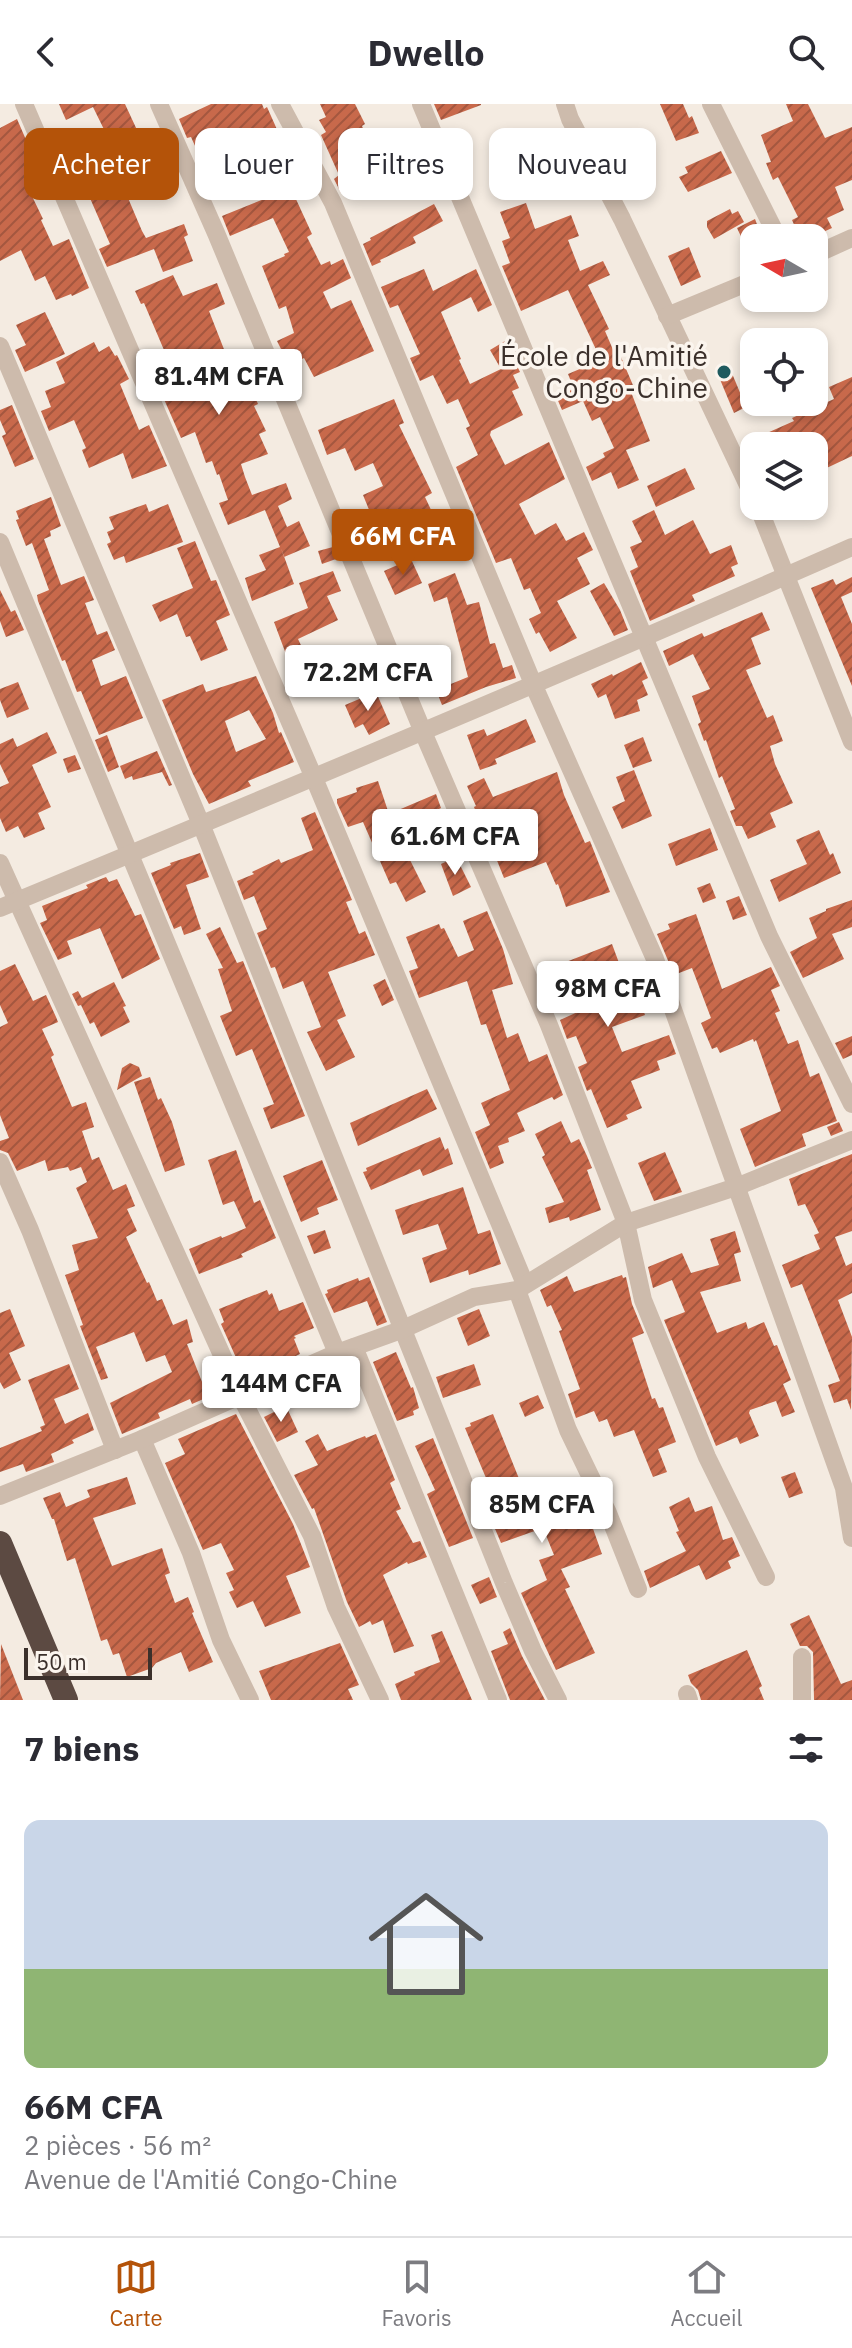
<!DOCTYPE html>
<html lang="fr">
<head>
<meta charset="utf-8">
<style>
	body { margin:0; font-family:"IBM Plex Sans",sans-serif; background:#f2f2f3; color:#2b2b33; height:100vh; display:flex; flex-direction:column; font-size:30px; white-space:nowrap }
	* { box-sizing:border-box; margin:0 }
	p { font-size:26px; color:#7c7c81 }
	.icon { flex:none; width:44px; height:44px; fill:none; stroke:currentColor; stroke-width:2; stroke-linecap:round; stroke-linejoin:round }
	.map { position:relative; height:1596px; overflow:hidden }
	.panel { display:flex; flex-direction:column; background:#fff; flex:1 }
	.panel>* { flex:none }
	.guide { position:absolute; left:24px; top:24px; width:804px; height:72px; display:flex; gap:16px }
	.needle { width:52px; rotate:279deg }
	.buttons { position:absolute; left:740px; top:120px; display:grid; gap:16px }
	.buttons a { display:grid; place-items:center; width:88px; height:88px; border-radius:16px; background:#fff; box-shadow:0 4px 12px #0003; font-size:40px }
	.scale { position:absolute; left:24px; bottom:20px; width:128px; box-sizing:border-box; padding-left:8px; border:4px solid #3b302b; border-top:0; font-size:22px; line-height:28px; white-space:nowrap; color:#3b302b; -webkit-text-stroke:6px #fbf5ee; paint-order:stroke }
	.price { position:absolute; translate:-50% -68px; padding:0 18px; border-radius:8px; background:#fff; color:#222; font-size:26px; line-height:52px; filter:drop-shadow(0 2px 4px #0008) }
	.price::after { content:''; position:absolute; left:50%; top:48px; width:24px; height:18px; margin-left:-12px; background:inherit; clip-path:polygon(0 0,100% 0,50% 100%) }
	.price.on { background:#b45309; color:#fff }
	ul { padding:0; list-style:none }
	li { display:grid; align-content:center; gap:16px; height:424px; padding:0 24px }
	li span { display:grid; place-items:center; height:248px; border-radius:16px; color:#555 }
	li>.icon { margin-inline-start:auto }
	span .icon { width:144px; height:144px; fill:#fffc; stroke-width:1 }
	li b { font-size:34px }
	h2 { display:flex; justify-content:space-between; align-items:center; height:96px; padding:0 24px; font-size:34px }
	.pill { padding:0 28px; border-radius:16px; background:#fff; box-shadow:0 4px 12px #0003; font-size:28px; line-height:72px }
	.pill.on { background:#b45309; color:#fff }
	header { display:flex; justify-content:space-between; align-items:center; height:104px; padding:0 24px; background:#fff; font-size:36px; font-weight:800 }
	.menu { display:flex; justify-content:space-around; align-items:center; height:112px; border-top:2px solid #e1e1e2; background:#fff; font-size:22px; color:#7c7c81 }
	.menu a { display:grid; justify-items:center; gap:4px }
	.menu .on { color:#b45309 }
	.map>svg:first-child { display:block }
</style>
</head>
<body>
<header><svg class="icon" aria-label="back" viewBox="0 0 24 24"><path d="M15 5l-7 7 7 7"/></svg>Dwello<svg class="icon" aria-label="search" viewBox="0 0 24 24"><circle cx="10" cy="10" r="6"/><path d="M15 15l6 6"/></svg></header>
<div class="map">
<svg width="852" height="1596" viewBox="0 0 852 1596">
	<defs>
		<pattern id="building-hatch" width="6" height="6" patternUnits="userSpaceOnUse" patternTransform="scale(2)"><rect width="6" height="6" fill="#c8694b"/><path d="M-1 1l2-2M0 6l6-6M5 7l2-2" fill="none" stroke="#a4573f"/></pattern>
	</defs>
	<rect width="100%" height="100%" fill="#f4ebe1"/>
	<g fill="url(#building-hatch)" fill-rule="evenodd">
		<path d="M59,0H125L137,26L141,24L153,52L117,68L142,127L146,134L184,120L188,131L184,133L193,157L163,168L154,145L107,163L99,145L110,140L86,85L92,82L85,66L117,52L93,3L66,16Z"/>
		<path d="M211,0H262L264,5L267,3L279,30L267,36L285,72L292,69L302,90L295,93L312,130L307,133L321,161L330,157L331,161L343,155L351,174L323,188L331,205L351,196L374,247L314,273L304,254L293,259L290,254L286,255L277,237L294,229L286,202L279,205L262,162L285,152L284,150L289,148L273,114L230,132L222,112L264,95L252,67L214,84L191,33L187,34L179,15Z"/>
		<path d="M320,0H355L365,20L362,22L374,50L396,39L405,57L425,49L431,62L419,69L422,76L395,89L384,65L349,83L350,85L341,89L334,75L339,71L321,31L326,28L319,16L326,13Z"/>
		<path d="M434,0H481V1L441,16Z"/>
		<path d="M660,0H683L689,14L692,12L699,29L676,37Z"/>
		<path d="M786,0H808L825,34L852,23V76L835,83L844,106L827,114L832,124L810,134H800L792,116L798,113L778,73L773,76L766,59L771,58L761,31L793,17Z"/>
		<path d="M17,15L46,82L31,90L43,115L41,116L53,142L69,135L89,184L72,192L71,190L56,196L45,172L35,177L21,146L0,157V24Z"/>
		<path d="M640,33L652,68L635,74L623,39Z"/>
		<path d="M721,47L732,69L688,88L679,73L688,69L685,63Z"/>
		<path d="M526,99L535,125L571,111L579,132L568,136L580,167L603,157L610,171L588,181L609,225L605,227L617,255L621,253L635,286L631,288L650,337L626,346L639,376L618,385L611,368L592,377L586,363L605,353L603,349L614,344L600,313L592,317L583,297L562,306L556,292L574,285L568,270L601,256L568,186L521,207L502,162L510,159L502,137L510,134L500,108Z"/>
		<path d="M434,100L443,117L413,133L416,139L380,156L381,158L372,162L363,140L371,136L370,134Z"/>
		<path d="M730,105L732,110L738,107L744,118L714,135L707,123V117Z"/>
		<path d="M755,115L762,134H754V160L737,124Z"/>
		<path d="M689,143L701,173L681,182L668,152Z"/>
		<path d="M424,165L433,187L476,165L492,201L478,208L471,193L441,208L461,255L459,256L470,280L501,265L490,246L505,237L520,268L513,271L519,284L512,287L523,311L491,327L490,331L505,361L549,338L565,375L519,400L535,431L556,419L566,437L584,428L593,446L577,454L590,480L557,497L577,534L550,548L539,528L536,530L529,515L541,509L530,484L524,486L511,454L496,459L456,363L478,351L466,324L470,322L458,295L447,300L433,271L420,277L410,254L420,250L398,201L390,204L381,183Z"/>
		<path d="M173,171L183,192L217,179L225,200L209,207L227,253L217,257L228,285L248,277L258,300L254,302L266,327L259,330L268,350L241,360L245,373L252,391L286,379L292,395L278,402L287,423L299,417L310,442L284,453L281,444L294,480L252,497L245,474L266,466L259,451L280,443L265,406L228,421L219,399L228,396L219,370L217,371L212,357L206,359L195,328L181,334L160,286L178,279L144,199L141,200L135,187Z"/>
		<path d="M45,208L65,250L25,268L15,246L26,241L16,221Z"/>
		<path d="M94,238L99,248L109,242L115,252L117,251L129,275L120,280L139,326L149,321L167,362L132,375L123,349L89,364L82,346L86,344L74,316L49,327L41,307L51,303L45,287L65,279L56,258Z"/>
		<path d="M731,267L746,303L734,309L719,273Z"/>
		<path d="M852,273V352L814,370V342H743L742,340L794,317L792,314L834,295L829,283Z"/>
		<path d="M394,295L404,319L399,321L432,389L425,393L439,423L409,437L395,406L372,413L363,391L383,382L373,359L355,367L345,344L327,351L318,326Z"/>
		<path d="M12,301L34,355L15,363L2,332L6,330L0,316V306Z"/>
		<path d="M685,364L695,385L656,403L647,382Z"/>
		<path d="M51,393L61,422L50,427L51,432L44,435L61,481L84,472L94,496L85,499L97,531L107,527L115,546L92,556L101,582L126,572L143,614L99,631L81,587L77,588L65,556L62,557L38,497L37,491L49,486L32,439L26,442L16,416L19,415L16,407Z"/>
		<path d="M146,400L149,408L168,400L183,438L126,459L124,452L114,456L107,440L111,438L107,428L114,425L109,413Z"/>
		<path d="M654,406L665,431L693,416L710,450L731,441L738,460L731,463L735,472L692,491L695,497L650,517L630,467L638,463L630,443L642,438L632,417Z"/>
		<path d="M195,437L211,477L216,476L230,511L216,517L228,546L201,557L190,532L186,533L177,510L160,518L152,501L193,484L177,444Z"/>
		<path d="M333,443L336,455L322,460L318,447Z"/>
		<path d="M411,455L422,479L395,491L384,467Z"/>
		<path d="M333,467L341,487L327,492L338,516L298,535L310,560L324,555L333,581L302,593L274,518L308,504L299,479Z"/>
		<path d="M455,469L467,501L479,498L490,540L495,539L503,564L512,561L516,574L486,583L442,601L436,586L468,573L447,493L434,498L428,480Z"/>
		<path d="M852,473V488L841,493L852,520V582L811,484L833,475L836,481Z"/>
		<path d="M604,479L620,506L628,526L614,532L590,487Z"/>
		<path d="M0,486L11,508L15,506L24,526L6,533L0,517Z"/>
		<path d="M762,508L770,526L751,534L761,560L746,566L767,614L773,611L783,637L770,642L775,660L793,699L770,709L776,723L748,735L742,722H736L730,707L735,705L722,672L719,674L706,636L704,637L698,620L701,618L692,592L710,585L693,550L669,562L663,547L702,529L704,533Z"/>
		<path d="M641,558L648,574L642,577L648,591L637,596L640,607L615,615L606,590L598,594L591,580L612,570L613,572Z"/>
		<path d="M256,572L273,609L279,629L281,628L294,658L248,677L251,682L209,700L193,670L162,596L203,580L206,588ZM249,606L266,635L236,648L225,617Z"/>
		<path d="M18,578L29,605L7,614L0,596V585Z"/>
		<path d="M376,588L390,620L369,631L363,620L355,624L345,601Z"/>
		<path d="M526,615L536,638L495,655L497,660L480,666L467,631L484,625L487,632Z"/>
		<path d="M47,628L57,649L32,661L51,703L38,709L45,725L24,734L18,722L6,728L0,714V683L9,679L0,660V640L13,634L17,643Z"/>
		<path d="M107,631L119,663L108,668L95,636Z"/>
		<path d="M643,633L652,657L633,664L624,641Z"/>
		<path d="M157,647L172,681L169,682L162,668L133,676L132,672L125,675L120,662Z"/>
		<path d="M75,651L81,665L68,669L63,655Z"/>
		<path d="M634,666L652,712L622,725L612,703L625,697L616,673Z"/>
		<path d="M557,668L564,691L585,739L590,737L610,788L566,803L558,780L556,781L546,758L504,774L496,754L538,737L524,707L482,724L474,703L476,702L467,682L484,674L493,693Z"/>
		<path d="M378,677L389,710L436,690L441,704L439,705L442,713L410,726L414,735L402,740L426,788L406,798L396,778L390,780L363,718L348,723L337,699V695L357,688L356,684Z"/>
		<path d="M315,708L352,796L346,798L359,830L365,827L375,851L328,868L346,912L337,916L355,953L326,967L307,928L321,923L303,877L283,885L275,863L271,864L257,829L267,825L254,792L244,796L237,777L254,770L252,768L279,755L281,759L313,746L301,714Z"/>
		<path d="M710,724L718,746L676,762L668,740Z"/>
		<path d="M819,726L830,751L833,749L841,769L779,798L770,776L807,760L796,736Z"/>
		<path d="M200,749L209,773L186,781L201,825L184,831L181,822L174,825L151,769L171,761L170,759Z"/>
		<path d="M456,753L471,783L453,792L441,760Z"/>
		<path d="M106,773L109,778L117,775L135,812L141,810L160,855L122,875L100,824L67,837L72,850L58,856L40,819L47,816L42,802L88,784L86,781Z"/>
		<path d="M710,779L716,794L703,799L697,784Z"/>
		<path d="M739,792L747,811L733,816L726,797Z"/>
		<path d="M852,796V823L832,830L844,855L803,874L790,848L817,834L809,814L826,807V805Z"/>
		<path d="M487,807L503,845L513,880L492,886L507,934L518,929L529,958L547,950L563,991L554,996L552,993L517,1009L525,1027L508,1034L509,1038L498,1042L504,1059L490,1065L475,1028L490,1021L481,999L510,986L486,920L481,921L467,877L419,894L409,867L418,864L406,833L439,820L441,825L444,824L458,853L474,846L463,817Z"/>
		<path d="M696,810L722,885L771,863L780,882L771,886L780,907L775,909L788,940L798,936L810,973L819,969L837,1017L802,1030L806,1042L755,1063L740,1025L781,1007L756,936L754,938L753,935L720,949L717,943L712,945L701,919L711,914L692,864L674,871L657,830L670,825L668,820Z"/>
		<path d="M220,823L237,859L243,857L305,1012L271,1025L263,1004L274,1000L252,945L236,952L220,912L232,907L218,865L223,864L206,830Z"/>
		<path d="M612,840L622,867L643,858L651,879L636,885L645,911L612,923L622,948L669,931L676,950L657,957L660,966L631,977L642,1004L626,1011L628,1015L607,1024L591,985L587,987L578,963L587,959L576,932L567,935L560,916L582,906L572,883L550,892L543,877L552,874L548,865Z"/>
		<path d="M15,860L33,897L46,891L56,913L58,918L42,925L54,951L51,953L72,1003L86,998L94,1023L82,1027L92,1056L99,1053L113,1086L126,1080L135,1102L127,1105L137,1127L126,1133L147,1179L149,1178L157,1197L162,1195L173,1221L187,1215L193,1238L187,1240L208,1293L192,1300L190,1295L158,1309L160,1314L122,1330L110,1299L172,1268L165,1251L146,1258L134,1228L96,1243L108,1274L101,1276L80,1222L83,1221L65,1171L79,1166L72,1141L98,1134L76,1084L87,1078L81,1063L70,1067L68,1063L48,1067L45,1056L17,1067L8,1049L0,1046V1037L9,1034L0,1011V923L8,919L0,901V867Z"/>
		<path d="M385,875L394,896L382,902L373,881Z"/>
		<path d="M114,878L126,902L123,903L130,918L101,933L94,918L90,920L81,901L78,902L72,890L78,887L82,894Z"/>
		<path d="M852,932V951L843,955L835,939Z"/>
		<path d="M130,959L139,963L142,972L117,986L122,964Z"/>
		<path d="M150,973L158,996L161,994L172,1018L185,1061L165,1068L134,978Z"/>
		<path d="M427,985L437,1005L358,1042L350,1019Z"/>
		<path d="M561,1017L571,1039L579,1035L587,1052L592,1064L587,1066L601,1106L570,1117L569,1113L549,1119L545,1104L564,1098L542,1053L545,1051L535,1030Z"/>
		<path d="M839,1018L843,1027L831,1032L827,1023Z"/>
		<path d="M440,1033L445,1046L448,1044L453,1060L423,1072L420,1065L371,1086L363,1068L367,1067L366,1064Z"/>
		<path d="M236,1046L254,1099L260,1096L276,1134L241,1150L243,1153L199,1170L189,1145L221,1132L222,1134L246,1124L234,1097L223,1101L208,1056Z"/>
		<path d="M665,1048L682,1088L654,1097L638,1059Z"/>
		<path d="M852,1050V1127L835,1133L846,1162L852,1159V1189L838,1196L852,1233L851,1306L847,1295L834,1299L828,1281L840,1277L802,1180L791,1184L782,1161L820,1145L814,1131L819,1129L805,1100L798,1102L789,1075Z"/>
		<path d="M322,1056L338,1096L317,1104L319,1110L301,1118L283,1072Z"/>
		<path d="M463,1083L478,1130L490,1126L501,1160L469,1171L468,1166L430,1179L422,1154L447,1145L438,1120L403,1131L395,1106Z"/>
		<path d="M325,1126L331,1144L314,1150L307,1132Z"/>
		<path d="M735,1127L741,1148L734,1150L741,1177L700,1188L717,1229L746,1218L748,1225L764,1218L774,1242L777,1241L791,1276L783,1280L795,1308L782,1313L776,1297L750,1306L749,1309L759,1332L740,1340L737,1333L716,1342L664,1216L685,1208L672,1176L653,1184L648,1163L682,1149L691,1169L719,1161L710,1135Z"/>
		<path d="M622,1171L623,1174L626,1173L632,1200L644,1229L632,1234L652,1295L655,1294L659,1304L663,1303L676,1338L658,1345L667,1368L653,1373L634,1326L614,1333L607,1315L599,1318L594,1307L576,1314L568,1290L580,1285L559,1227L562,1226L551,1201L547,1203L540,1186L567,1172L574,1188Z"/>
		<path d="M369,1173L387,1218L377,1222L367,1197L334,1209L325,1190L328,1189L327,1186L358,1174L359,1177Z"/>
		<path d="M267,1186L269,1191L272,1189L279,1207L303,1198L314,1224L294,1232L296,1234L294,1235L300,1250L246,1276L221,1220L224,1218L219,1205Z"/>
		<path d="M10,1205L25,1242L9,1249L21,1276L4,1285L0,1278V1209Z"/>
		<path d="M479,1205L490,1232L468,1242L457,1214Z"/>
		<path d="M396,1248L411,1284L413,1283L419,1304L413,1307L414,1311L397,1317L373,1258Z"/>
		<path d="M69,1260L79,1285L54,1295L65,1320L88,1309L94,1326L72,1336L74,1339L51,1350L54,1358L26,1368L23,1360L0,1368V1344L42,1327L40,1323L45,1321L28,1276Z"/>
		<path d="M474,1260L481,1281L443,1294L436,1273Z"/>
		<path d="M538,1291L544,1304L525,1313L519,1299Z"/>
		<path d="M286,1302L298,1328L277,1338L264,1313Z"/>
		<path d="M236,1310L293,1420L310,1463L286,1472L301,1509L265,1523L253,1497L237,1504L229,1488L234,1486L226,1469L234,1466L221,1439L203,1446L165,1359L185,1350L178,1335Z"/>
		<path d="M493,1310L530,1402L576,1386L582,1407L586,1405L602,1450L561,1465L570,1483L565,1485L595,1549L556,1566L521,1489L547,1476L539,1456L554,1451L543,1424L501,1439L493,1420L511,1414L497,1377L490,1380L486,1374L465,1324L471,1322L470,1319Z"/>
		<path d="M318,1330L327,1347L365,1332L366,1334L376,1330L395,1376L390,1379L401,1405L396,1407L413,1439L420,1437L427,1453L408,1460L407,1458L383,1471L414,1542L394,1549L383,1516L372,1521L370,1517L359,1523L347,1498L314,1404L312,1405L294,1371L318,1361L305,1337Z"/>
		<path d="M433,1334L473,1434L449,1443L427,1390L435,1386L415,1342Z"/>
		<path d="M795,1368L803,1389L789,1394L781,1373Z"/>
		<path d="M127,1373L136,1400L93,1414L112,1462L162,1444L170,1469L165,1471L175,1499L188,1493L194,1508L192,1509L213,1558L189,1568L181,1548L156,1559L152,1564L127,1573L119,1549L113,1551L107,1535L101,1537L75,1454L67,1457L54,1415H52L43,1394L60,1388L66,1403L90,1393L87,1386Z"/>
		<path d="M689,1393L695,1408L712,1402L723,1436L732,1433L740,1452L728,1457L731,1464L706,1476L699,1461L650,1484L644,1467L686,1447L676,1428L679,1427L669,1403Z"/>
		<path d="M489,1473L497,1493L480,1500L471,1481Z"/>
		<path d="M809,1511L841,1580L852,1576V1596H814L813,1548L807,1542H800L790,1520Z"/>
		<path d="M510,1524L522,1552L545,1596H510L491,1547L508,1540L503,1528Z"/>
		<path d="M442,1527L472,1596H401L395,1580L415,1571L414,1568L440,1558L431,1531Z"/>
		<path d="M340,1539L359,1581L348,1585L353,1596H271L259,1567Z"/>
		<path d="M1,1540L23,1596H0Z"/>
		<path d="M747,1546L762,1582L759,1584L764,1596H701L698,1586L691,1579L688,1571Z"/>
	</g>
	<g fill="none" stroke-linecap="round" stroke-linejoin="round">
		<g stroke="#cdbbac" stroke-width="18">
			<path d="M24,0L314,674L525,1180"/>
			<path d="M159,0L216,129L423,628L549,921L626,1119L643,1196L707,1353L766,1473"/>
			<path d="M280,0L333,99L534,582L655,855L844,1384L852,1434"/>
			<path d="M421,0L769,832L852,1000"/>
			<path d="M565,0L570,15L622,115L754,394"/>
			<path d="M711,0L778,134"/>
			<path d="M814,151L852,134"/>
			<path d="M667,212L754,176"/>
			<path d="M0,242L201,720L504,1479L533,1547L558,1596"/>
			<path d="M758,402L852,638"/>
			<path d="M0,438L337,1249"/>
			<path d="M0,759L240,1291L312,1432L336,1503L380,1596"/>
			<path d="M0,804C285,686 570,567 852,443"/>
			<path d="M0,1058L30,1126L115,1346"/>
			<path d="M517,1186L568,1326L608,1409L638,1485"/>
			<path d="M354,1243L498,1596"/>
			<path d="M142,1335L191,1449L221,1536L250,1596"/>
			<path d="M0,1392L142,1335L337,1249L401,1226L474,1193L517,1186L626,1119L736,1083L852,1036"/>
			<path d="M802,1553V1596"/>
			<path d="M687,1590L689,1596"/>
		</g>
		<path stroke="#5c4a42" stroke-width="24" d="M0,1439L66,1596"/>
	</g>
	<circle fill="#1f5a5e" stroke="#fbf5ee" stroke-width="3" cx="724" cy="268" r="8"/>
	<g text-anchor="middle" stroke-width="7" stroke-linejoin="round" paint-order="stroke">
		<g font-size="28" fill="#3b302b" stroke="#fbf5ee" text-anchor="end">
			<text x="708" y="262">École de l'Amitié<tspan x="708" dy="32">Congo-Chine</tspan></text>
		</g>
	</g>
</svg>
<div class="buttons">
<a><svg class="needle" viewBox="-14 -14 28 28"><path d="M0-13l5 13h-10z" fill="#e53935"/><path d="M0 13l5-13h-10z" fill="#7c7c81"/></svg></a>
<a><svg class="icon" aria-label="locate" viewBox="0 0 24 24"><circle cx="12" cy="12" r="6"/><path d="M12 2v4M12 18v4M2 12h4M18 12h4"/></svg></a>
<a><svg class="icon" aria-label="layers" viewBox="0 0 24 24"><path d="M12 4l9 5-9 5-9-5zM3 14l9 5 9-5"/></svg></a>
</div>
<div class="scale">50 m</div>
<b class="price" style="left:219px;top:313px">81.4M CFA</b>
<b class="price on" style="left:403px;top:473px">66M CFA</b>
<b class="price" style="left:368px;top:609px">72.2M CFA</b>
<b class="price" style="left:455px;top:773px">61.6M CFA</b>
<b class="price" style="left:608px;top:925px">98M CFA</b>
<b class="price" style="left:281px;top:1320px">144M CFA</b>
<b class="price" style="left:542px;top:1441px">85M CFA</b>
<div class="guide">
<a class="pill on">Acheter</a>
<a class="pill">Louer</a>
<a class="pill">Filtres</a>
<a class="pill">Nouveau</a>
</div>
</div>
<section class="panel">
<h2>7 biens<svg class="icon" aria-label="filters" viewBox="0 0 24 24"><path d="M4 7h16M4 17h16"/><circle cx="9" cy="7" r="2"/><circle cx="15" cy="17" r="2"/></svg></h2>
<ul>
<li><span style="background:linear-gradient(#c9d6e8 60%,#8fb573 0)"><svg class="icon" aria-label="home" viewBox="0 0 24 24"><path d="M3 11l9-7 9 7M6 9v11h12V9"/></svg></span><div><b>66M CFA</b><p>2 pièces · 56 m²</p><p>Avenue de l'Amitié Congo-Chine</p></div></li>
</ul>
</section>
<nav class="menu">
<a class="on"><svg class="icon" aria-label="map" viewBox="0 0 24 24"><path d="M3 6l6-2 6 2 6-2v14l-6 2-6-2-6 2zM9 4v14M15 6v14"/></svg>Carte</a>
<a><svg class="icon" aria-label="saved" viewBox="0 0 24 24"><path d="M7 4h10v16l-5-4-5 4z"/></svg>Favoris</a>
<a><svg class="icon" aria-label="home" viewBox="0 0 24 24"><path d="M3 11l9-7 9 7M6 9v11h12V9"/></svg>Accueil</a>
</nav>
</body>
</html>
